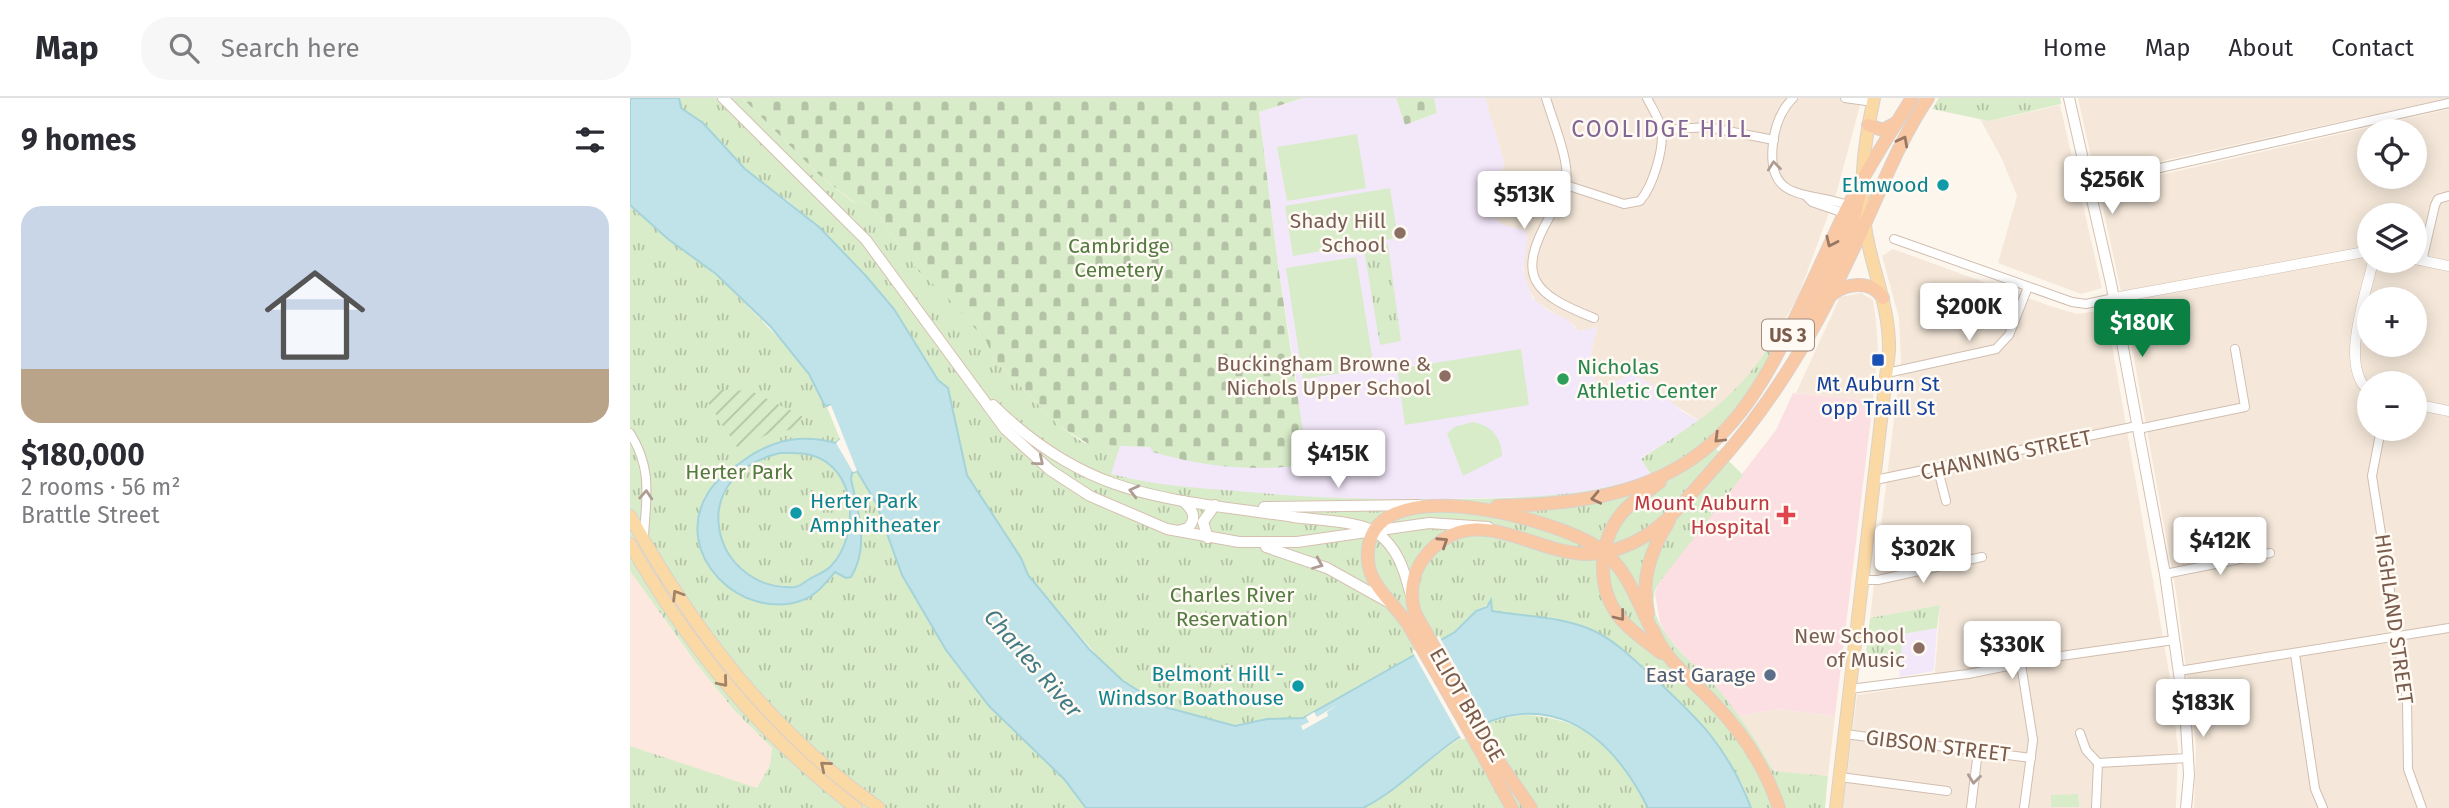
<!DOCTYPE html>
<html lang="en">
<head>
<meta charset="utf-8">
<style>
	body { margin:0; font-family:"Fira Sans",sans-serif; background:#f7f7f7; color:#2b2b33; height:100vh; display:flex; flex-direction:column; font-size:26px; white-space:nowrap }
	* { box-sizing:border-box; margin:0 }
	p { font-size:23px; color:#7c7c81 }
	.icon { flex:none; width:38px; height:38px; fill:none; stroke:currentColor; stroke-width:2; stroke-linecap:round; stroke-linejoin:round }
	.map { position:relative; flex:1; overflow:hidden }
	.details { display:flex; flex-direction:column; background:#fff; width:630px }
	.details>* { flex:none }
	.controls { position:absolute; left:1727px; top:21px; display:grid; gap:14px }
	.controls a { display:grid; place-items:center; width:70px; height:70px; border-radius:50%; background:#fff; box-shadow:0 4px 18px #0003; font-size:35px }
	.price { position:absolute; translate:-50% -60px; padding:0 16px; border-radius:7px; background:#fff; color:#222; font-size:23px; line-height:46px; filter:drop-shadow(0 2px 4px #0008) }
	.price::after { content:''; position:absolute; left:50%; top:42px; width:21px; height:16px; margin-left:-10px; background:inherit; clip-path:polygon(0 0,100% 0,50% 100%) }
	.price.current { background:#0b8043; color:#fff }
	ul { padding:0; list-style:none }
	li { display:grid; align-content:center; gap:14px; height:371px; padding:0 21px }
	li+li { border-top:2px solid #e1e1e2 }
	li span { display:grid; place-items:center; height:217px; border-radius:21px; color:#555 }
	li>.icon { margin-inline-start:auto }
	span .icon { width:126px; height:126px; fill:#fffc; stroke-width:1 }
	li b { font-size:30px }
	h2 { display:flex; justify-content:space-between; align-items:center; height:84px; padding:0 21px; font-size:30px }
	header { display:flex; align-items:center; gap:42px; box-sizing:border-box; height:98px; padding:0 35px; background:#fff; border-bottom:2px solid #e1e1e2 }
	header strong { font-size:33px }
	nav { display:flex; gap:38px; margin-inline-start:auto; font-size:24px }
	.search { width:490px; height:63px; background:#f7f7f7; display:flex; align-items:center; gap:18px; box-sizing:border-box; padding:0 24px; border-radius:28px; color:#7c7c81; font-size:26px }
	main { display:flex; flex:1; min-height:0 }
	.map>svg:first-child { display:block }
</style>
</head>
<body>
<header>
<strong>Map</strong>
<div class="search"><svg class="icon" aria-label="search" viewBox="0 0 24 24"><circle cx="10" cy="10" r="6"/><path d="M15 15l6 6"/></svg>Search here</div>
<nav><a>Home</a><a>Map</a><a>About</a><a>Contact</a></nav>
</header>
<main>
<section class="details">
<h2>9 homes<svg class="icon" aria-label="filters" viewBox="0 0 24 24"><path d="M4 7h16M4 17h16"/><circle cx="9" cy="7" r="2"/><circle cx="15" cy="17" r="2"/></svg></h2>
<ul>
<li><span style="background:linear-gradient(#c9d6e8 75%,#b9a48a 0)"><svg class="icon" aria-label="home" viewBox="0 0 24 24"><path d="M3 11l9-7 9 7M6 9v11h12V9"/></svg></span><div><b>$180,000</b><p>2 rooms · 56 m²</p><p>Brattle Street</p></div></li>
</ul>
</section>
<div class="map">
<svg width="1819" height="710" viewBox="0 0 1819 710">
	<defs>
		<pattern id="cemetery-stones" width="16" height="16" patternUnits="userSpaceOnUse" patternTransform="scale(1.75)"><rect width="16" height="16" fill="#d8ecc9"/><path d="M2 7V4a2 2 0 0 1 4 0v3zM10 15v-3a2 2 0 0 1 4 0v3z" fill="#b4c2a5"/></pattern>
		<pattern id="park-tufts" width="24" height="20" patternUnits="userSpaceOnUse" patternTransform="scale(1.75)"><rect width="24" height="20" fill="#d8ecc9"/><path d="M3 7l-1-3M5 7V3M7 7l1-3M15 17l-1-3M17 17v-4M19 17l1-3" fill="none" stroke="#b4c2a5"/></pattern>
		<pattern id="garden-furrows" width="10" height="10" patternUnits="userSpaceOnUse" patternTransform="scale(1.75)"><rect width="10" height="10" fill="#d8ecc9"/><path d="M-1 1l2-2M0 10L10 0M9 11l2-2" fill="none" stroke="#b4c2a5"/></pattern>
	</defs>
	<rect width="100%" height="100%" fill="#fdf6ec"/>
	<g fill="#f5e8da" fill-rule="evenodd">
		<path d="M855,0H1232L1207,93L1168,199L1130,265L1089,309L1070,323L1043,306L967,293L961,256L967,230L948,233L944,227L906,204L894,183L893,132L873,127L863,119L874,64Z"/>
		<path d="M1448,0H1818L1468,77L1464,73Z"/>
		<path d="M1430,7L1472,190L1451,196L1368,165L1387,98L1372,61L1350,21L1360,23Z"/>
		<path d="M1819,11V710H1564L1566,650L1547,500L1498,227L1469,91ZM1740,33H1785V79H1740ZM1740,117H1785V163H1740ZM1740,201H1785V247H1740ZM1740,285H1785V331H1740Z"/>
		<path d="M1263,151L1417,207L1447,216L1476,212L1540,580L1548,652L1546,710H1213L1227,597L1304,585L1310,507L1240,520L1271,264L1269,220L1252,158Z"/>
		<path d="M1231,195L1243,202L1246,223L1248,252L1243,303L1166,295L1210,199Z"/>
		<path d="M1148,611L1205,618L1198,678L1143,674L1109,618Z"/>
	</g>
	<path fill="#fde8e0" d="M0,473L69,569L104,612L142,650L140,667L127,691L0,648Z"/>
	<g fill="#f3e8fa">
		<path d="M673,0H766L775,27L807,15L804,0H855L874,64L863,119L873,127L893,132L898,139L893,172L902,200L919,213L938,222L948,233L967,229L961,256L967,292L1001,276L1017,283L1053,314L1070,323L1011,360L1022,376L1000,384L935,398L779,402L683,400L539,389L480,376L490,348L521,349L667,286L648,167L629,14Z"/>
		<path d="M1307,530L1304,573L1270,579L1268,565L1273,536Z"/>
	</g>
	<path fill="#fbdfe3" d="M1163,295L1243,303L1205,618L1148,611L1109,618L1036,537L1030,524L1025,496L1028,485L1146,332Z"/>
	<g fill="#d8ecc9">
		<path d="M727,36L736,90L657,103L647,49Z"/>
		<path d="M760,90L768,140L663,158L655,108Z"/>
		<path d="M726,159L744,270L673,281L656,170Z"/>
		<path d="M891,251L899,307L775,327L767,271Z"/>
		<path d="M843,324C862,328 871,339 872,358L833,378L817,336L824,329Z"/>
		<path d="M1448,696L1449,709H1421V697Z"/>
	</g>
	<g fill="url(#cemetery-stones)">
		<path d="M112,0H673L629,14L648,167L678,367C624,373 576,370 523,354L520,349L460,347L428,327L363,260L356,243L289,174L248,117L233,103L225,105L188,76Z"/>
		<path d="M766,0H804L807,15L775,27Z"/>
	</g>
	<g fill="url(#park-tufts)">
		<path d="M49,0H112L188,76L224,105L233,103L248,117L289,174L322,204L356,243L363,260L428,327L454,345L490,348L481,376C526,388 571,390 618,394C691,401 764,402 837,401C900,399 961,399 1021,376L1011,361C1078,317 1107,301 1151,231L1132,275L1079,344L1113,377L1028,486C1007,526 1068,567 1089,592C1110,618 1128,644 1143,673L1198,678L1195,710H1121L1112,685C1073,639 1017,556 962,532C930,518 896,519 862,513L861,503L825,534L673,620L637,621L605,628L535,609L482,575L398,477L391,460L337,377L318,290L308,282L264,211L236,178L189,129L157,102L140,94L97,54L73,25L51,10Z"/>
		<path d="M1309,0H1430L1431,6L1359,23L1302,11Z"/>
		<path d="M0,107L38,141L91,181L169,261L201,307L229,378L246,405L272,477L316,552L359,608L434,681L456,710H0V648L127,690L140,667L142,650L104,612L69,569L0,473Z"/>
		<path d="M758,146L771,243L750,247L734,152Z"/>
		<path d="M1310,507L1307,530L1273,536L1270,565L1234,571L1240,520Z"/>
		<path d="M897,617C962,622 989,654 1018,710H733C790,682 829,620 897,617Z"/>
	</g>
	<path fill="url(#garden-furrows)" d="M78,291L121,293L172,318L170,330L140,335L112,350L107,349L74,298Z"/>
	<path fill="#bfe3e8" stroke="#a5d3da" stroke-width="2" fill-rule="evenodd" d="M0,0H49L51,10L73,25L115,71L189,129L236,178L264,211L308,282L318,290L337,377L391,460L398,477L459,551L493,583L535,609L605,628L637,621L673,620L825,534L846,513L857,509L861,502L862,513C896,519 930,518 962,532C985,542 1004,562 1022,578C1069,621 1098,649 1121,710H1018C978,630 913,585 828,640C795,662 769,692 733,710H456L434,681L359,608L316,552L272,477L246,405L227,373L222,375L221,381C228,414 240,448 221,479L216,480L205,474C196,484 187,497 173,502C112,525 40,456 78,395C87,380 102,371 117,360C145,341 173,336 206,345L210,341L222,365L200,307L195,308L179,276L141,229L86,176L38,141L0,107ZM150,355C160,355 171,354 181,357C228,370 230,437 201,468C194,475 186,477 178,482C173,485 171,488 165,489C84,494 50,379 150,355Z"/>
	<g fill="#fdf6ec">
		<path d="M201,307L227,373L223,374L206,345L210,341L197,309Z"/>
		<path d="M809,538L859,628L832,642L782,553Z"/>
		<path d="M709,606L697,614L698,618L673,632L671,628L679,624L676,619L684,614L687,619Z"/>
	</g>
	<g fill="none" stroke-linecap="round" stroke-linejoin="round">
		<g stroke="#d1beb0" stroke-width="10">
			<g id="minor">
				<path d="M916,0C922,21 940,63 936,84C935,96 926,107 920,118C885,179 903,196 964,220"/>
				<path d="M1163,0C1151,12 1145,28 1143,45C1136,104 1176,93 1218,107"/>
				<path d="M1215,0L1243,4"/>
				<path d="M1032,32L1077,29L1144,42"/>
				<path d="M1459,86L1819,5"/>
				<path d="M936,87L994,106L1010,103C1023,88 1035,49 1031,30C1029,20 1022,10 1017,0"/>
				<path d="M1176,98L1182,104L1214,115"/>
				<path d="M1264,141L1442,204L1456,206L1484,200"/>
				<path d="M1792,163L1805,107L1808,101L1818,98"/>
				<path d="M1257,275L1366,251L1379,237L1398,189"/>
				<path d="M1508,331L1615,309L1605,251"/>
				<path d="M1751,331L1742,378L1777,601L1778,671L1792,710"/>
				<path d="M0,335C23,372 16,398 14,439"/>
				<path d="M1308,372L1316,403"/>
				<path d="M1245,382L1507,328"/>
				<path d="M1535,476L1640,455"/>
				<path d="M1233,482H1248L1352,459"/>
				<path d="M1665,556L1685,691L1693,710"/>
				<path d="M1391,566L1403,642L1394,710"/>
				<path d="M1549,573L1819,530"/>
				<path d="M1220,591L1338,576L1417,560L1544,542"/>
				<path d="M1450,635L1456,652L1468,665"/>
				<path d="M1215,636L1401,660"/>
				<path d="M1210,679L1317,693"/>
				<path d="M1341,710L1348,653"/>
				<path d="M1466,710L1468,665L1558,660"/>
			</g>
		</g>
		<g stroke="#d1beb0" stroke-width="11">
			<g id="tertiary">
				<path d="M1785,161L1819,168"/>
				<path d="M1484,200L1740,153"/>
				<path d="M1740,294C1708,270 1736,197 1743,163"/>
				<path d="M1785,306L1819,313"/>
			</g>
		</g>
		<g stroke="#d6c0b0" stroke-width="12">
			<g id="secondary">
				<path d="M93,0L236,142L375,331L420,372L460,398L537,431L609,444H667L799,425L858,429"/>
				<path d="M1439,0L1481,185L1535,476L1556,626L1559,677L1556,710"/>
				<path d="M363,307C460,402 537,400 664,419C685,422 731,423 747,435C767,449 774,471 780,494"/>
				<path d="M634,409L789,407"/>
				<path d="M548,433L558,430C568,419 562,411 553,403"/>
				<path d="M578,440L573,424L585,407"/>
				<path d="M636,449L697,470L758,504"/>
			</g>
		</g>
		<g stroke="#dad1cd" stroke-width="14">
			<g id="primary">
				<path d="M0,418C64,533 141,634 249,710"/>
				<path d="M0,446C59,549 131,638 226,710"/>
				<path d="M1206,710L1259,253C1260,216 1247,184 1239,149C1227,98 1233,50 1244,0"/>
			</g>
		</g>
		<g stroke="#dad1cd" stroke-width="14">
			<g id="trunk">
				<path d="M1238,27L1253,32L1266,25"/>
				<path d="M1200,198C1215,185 1241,181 1253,200"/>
				<path d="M1169,242L1223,124L1230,94"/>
				<path d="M1030,384C1017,394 1002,403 992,415C968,444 966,490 990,520C1001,534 1018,544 1031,555"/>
				<path d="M867,408C1106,405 1125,302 1215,114C1234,75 1259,37 1282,0"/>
				<path d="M1018,515C1010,481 1021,452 1039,423"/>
				<path d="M1023,532C1034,561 1062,582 1083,604C1113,635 1135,668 1149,710"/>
				<path d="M882,710C848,648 813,585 777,525C764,505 740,488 738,463C730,365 928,421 970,451C1000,472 1008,509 1026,539"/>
				<path d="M901,710L867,661L785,515C779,497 782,475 794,460C841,399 900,455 957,456C978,456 999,448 1017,437C1043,420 1063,393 1084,370C1151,296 1193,218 1234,128C1254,84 1271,40 1298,0"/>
			</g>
		</g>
		<use href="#minor" stroke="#fff" stroke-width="8"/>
		<use href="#tertiary" stroke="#fff" stroke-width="10"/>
		<use href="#secondary" stroke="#fff" stroke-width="10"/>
		<use href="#primary" stroke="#fbd9a5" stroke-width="12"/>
		<use href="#trunk" stroke="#f9c8a4" stroke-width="12"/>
	</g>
	<defs><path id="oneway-chevron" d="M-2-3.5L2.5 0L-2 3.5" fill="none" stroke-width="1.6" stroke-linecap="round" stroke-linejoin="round" transform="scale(1.75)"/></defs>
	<g stroke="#9a7763">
		<use href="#oneway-chevron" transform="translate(1273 43) rotate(-62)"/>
		<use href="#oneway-chevron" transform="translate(1201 144) rotate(115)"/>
		<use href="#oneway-chevron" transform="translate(1089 340) rotate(136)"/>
		<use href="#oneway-chevron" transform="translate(966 400) rotate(168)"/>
		<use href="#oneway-chevron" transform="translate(813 444) rotate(-33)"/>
		<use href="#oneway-chevron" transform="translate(990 518) rotate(52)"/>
	</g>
	<g stroke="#af9d94">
		<use href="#oneway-chevron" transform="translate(1144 68) rotate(-96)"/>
		<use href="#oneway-chevron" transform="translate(409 363) rotate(40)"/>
		<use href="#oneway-chevron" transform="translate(504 393) rotate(-166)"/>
		<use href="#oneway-chevron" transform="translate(16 397) rotate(-86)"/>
		<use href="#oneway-chevron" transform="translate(688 466) rotate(23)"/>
		<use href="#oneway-chevron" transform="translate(1344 681) rotate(97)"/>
	</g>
	<g stroke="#a18267">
		<use href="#oneway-chevron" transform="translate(47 497) rotate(-122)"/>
		<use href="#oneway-chevron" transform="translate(93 584) rotate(50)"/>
		<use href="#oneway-chevron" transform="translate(195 668) rotate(-140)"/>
	</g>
	<g fill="#0f9aa8" stroke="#fffaf3" stroke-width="2.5">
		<circle cx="1313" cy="87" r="7"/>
		<circle cx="166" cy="415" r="7"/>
		<circle cx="668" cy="588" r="7"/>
	</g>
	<g fill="#8d6e63" stroke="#fffaf3" stroke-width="2.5">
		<circle cx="770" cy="135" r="7"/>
		<circle cx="815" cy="278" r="7"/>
		<circle cx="1289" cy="550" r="7"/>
	</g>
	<rect fill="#1a4fb4" stroke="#fffaf3" stroke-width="2.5" x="1241" y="255" width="14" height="14" rx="3.5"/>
	<circle fill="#2e9e5b" stroke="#fffaf3" stroke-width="2.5" cx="933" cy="281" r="7"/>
	<path fill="#e0444e" stroke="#fffaf3" stroke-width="2.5" d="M1152.5 406.5h7v7h7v7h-7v7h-7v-7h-7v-7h7z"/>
	<circle fill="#5c6f8a" stroke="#fffaf3" stroke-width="2.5" cx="1140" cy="577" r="7"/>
	<g text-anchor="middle" stroke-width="5" stroke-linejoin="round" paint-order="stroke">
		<rect fill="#fffaf3" stroke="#a28b7f" stroke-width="2" x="1132" y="221.5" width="52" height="31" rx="5"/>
		<g font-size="19" font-weight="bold" fill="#7a5c4d">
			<text x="1158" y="244">US 3</text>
		</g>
		<g font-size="21" fill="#0d838f" stroke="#fffaf3" text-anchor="end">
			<text x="1299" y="94">Elmwood</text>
			<text x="180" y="410" text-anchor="start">Herter Park<tspan x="180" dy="24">Amphitheater</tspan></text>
			<text x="654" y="583">Belmont Hill -<tspan x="654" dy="24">Windsor Boathouse</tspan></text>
		</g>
		<g font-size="21" fill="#785e54" stroke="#fffaf3" text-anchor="end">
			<text x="756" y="130">Shady Hill<tspan x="756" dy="24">School</tspan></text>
			<text x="801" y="273">Buckingham Browne &amp;<tspan x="801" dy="24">Nichols Upper School</tspan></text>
			<text x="1275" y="545">New School<tspan x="1275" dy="24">of Music</tspan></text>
		</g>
		<g font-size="21" fill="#537a41" stroke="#fffaf3">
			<text x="489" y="155">Cambridge<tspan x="489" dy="24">Cemetery</tspan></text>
			<text x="109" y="381">Herter Park</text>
			<text x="602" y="504">Charles River<tspan x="602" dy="24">Reservation</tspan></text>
		</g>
		<g font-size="21" fill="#27864d" stroke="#fffaf3" text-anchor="start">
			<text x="947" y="276">Nicholas<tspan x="947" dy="24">Athletic Center</tspan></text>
		</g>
		<g font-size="21" fill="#164399" stroke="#fffaf3">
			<text x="1248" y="293">Mt Auburn St<tspan x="1248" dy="24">opp Traill St</tspan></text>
		</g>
		<g font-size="21" fill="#7a5c4d" stroke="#fffaf3">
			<text transform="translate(1376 357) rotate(-12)" y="7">CHANNING STREET</text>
			<text transform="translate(1764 521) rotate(82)" y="7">HIGHLAND STREET</text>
			<text transform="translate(837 607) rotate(60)" y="7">ELIOT BRIDGE</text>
			<text transform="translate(1308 648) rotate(7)" y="7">GIBSON STREET</text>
		</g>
		<g font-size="21" fill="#be3a42" stroke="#fffaf3" text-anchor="end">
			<text x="1140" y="412">Mount Auburn<tspan x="1140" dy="24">Hospital</tspan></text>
		</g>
		<g font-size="21" fill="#4e5e75" stroke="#fffaf3" text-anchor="end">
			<text x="1126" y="584">East Garage</text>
		</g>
		<g font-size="23" letter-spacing="2" fill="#846695" stroke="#fffaf3">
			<text x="1032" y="39">COOLIDGE HILL</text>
		</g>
		<g font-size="23" font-style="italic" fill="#437c86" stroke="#fffaf3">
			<text transform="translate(403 565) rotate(49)" y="8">Charles River</text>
		</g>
	</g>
</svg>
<div class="controls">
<a><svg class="icon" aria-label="locate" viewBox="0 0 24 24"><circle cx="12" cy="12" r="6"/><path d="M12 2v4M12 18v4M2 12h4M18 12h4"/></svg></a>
<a><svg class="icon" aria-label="layers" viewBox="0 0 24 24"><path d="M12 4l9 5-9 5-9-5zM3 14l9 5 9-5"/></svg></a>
<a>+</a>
<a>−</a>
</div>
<b class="price" style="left:1482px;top:118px">$256K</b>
<b class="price" style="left:894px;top:133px">$513K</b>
<b class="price" style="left:1339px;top:245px">$200K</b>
<b class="price current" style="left:1512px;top:261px">$180K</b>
<b class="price" style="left:708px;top:392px">$415K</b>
<b class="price" style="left:1590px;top:479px">$412K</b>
<b class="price" style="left:1293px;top:487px">$302K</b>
<b class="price" style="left:1382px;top:583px">$330K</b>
<b class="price" style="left:1573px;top:641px">$183K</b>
</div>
</main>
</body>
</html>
